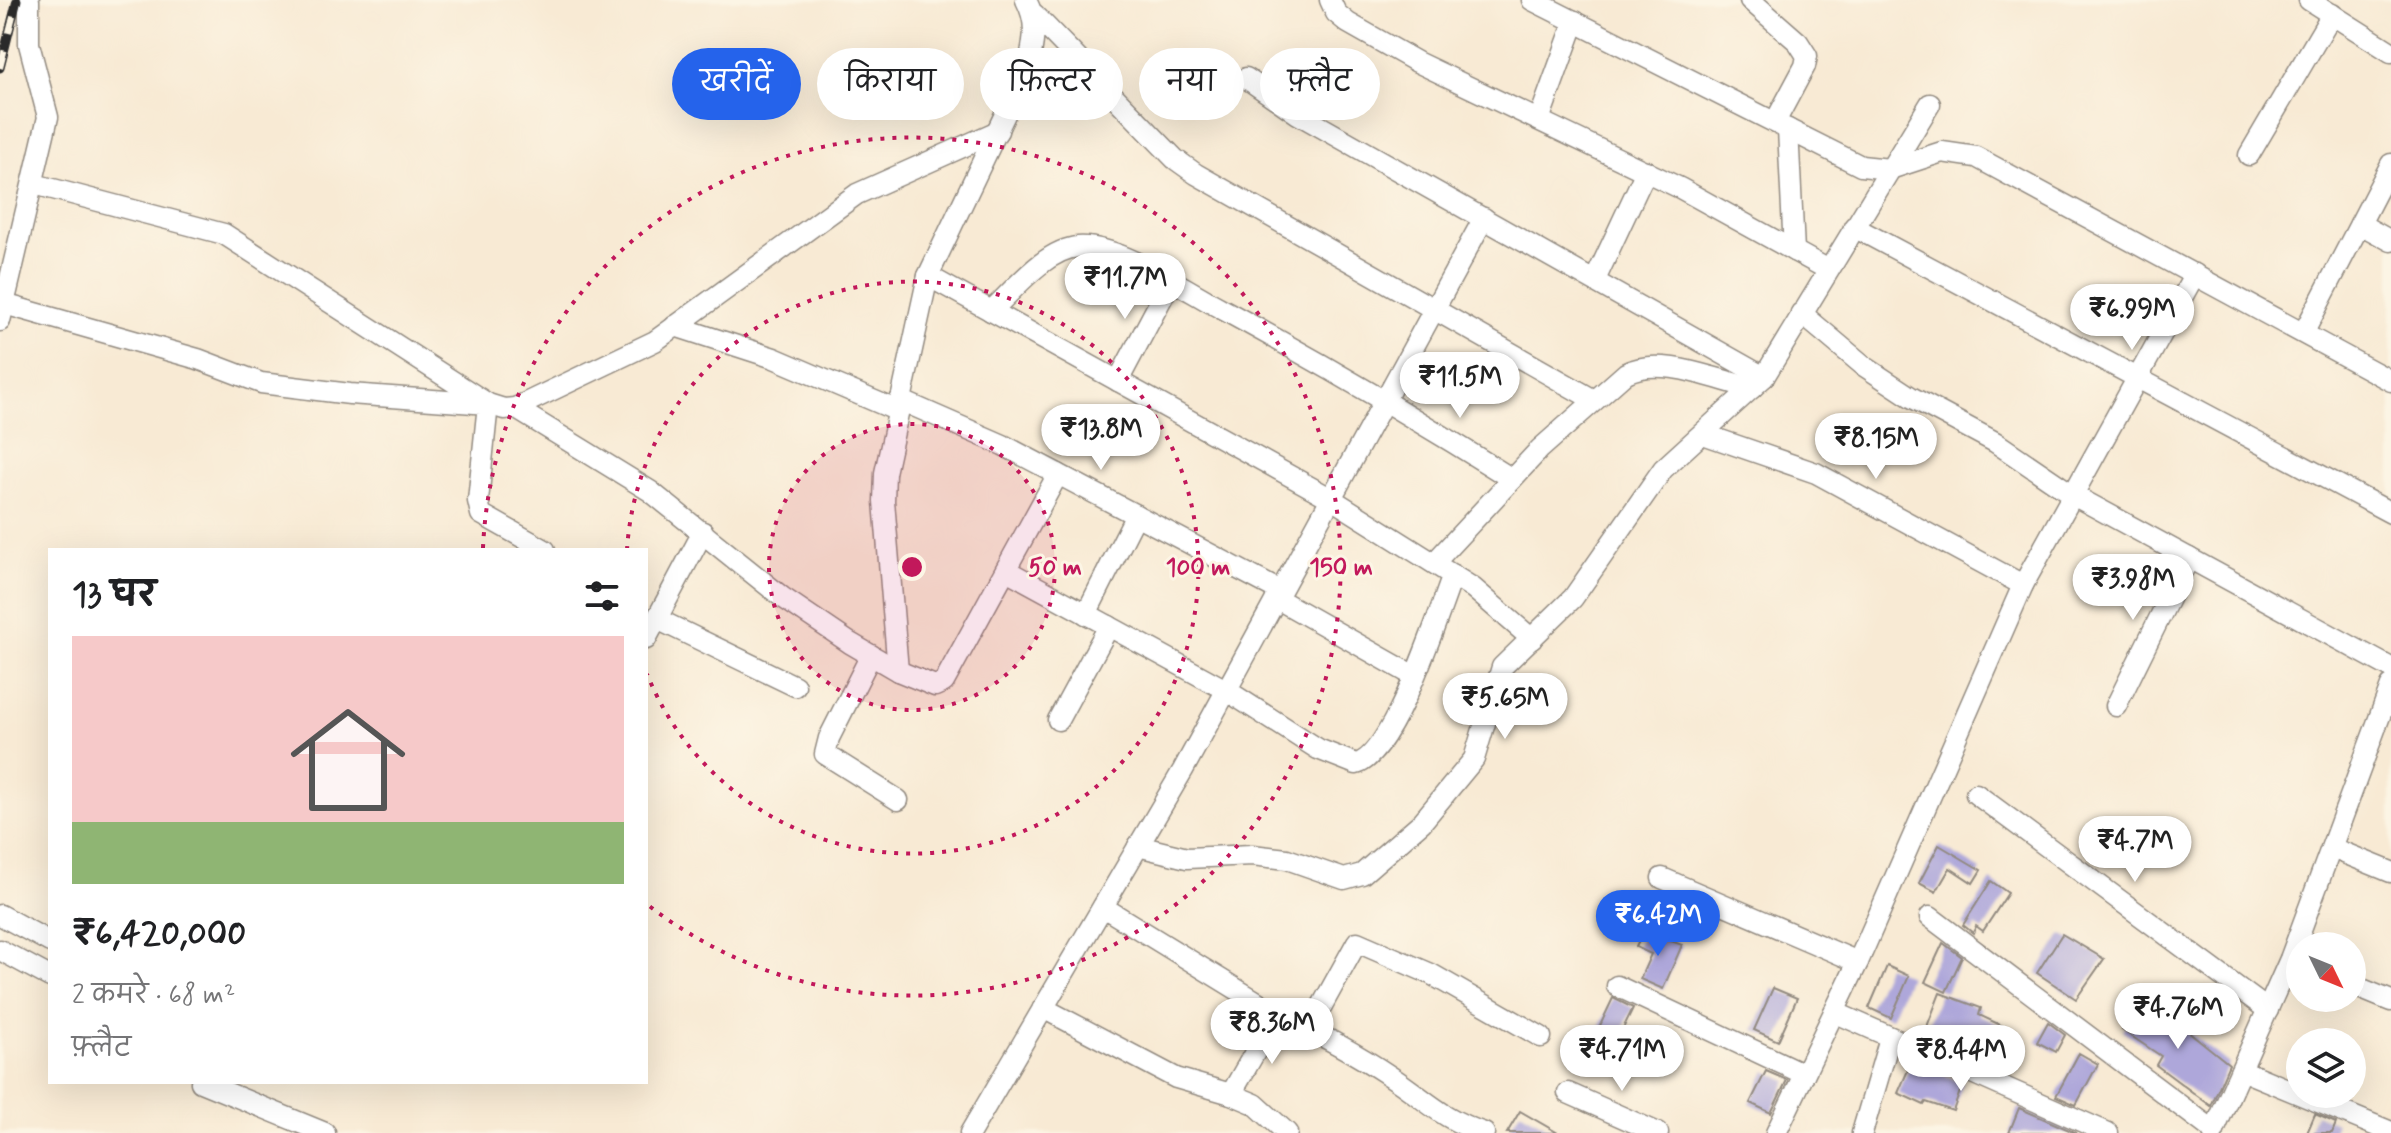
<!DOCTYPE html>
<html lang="hi">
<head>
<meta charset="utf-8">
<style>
	body { margin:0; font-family:Mynerve,"Playpen Sans Deva",sans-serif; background:#f6f6f6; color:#202124; height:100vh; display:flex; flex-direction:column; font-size:30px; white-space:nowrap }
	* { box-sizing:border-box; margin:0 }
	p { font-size:26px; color:#757577 }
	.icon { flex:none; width:44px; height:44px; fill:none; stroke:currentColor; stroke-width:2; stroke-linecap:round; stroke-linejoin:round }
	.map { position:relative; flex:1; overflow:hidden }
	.side { position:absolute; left:48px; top:548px; width:600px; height:536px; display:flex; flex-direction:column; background:#fff; border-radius:0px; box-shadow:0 8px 32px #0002 }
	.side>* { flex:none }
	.hud { position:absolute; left:672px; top:48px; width:760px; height:72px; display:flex; gap:16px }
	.needle { width:52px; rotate:133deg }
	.tools { position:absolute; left:2286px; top:932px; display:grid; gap:16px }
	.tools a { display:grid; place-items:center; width:80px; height:80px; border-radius:50%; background:#fff; box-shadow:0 8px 32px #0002; font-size:40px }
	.price { position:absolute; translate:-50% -68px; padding:0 18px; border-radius:28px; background:#fff; color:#222; font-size:26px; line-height:52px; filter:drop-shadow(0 2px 4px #0008) }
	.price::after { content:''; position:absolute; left:50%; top:48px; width:24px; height:18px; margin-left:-12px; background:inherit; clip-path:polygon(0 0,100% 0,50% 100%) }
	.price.active { background:#2563eb; color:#fff }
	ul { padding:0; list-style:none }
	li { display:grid; align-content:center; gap:16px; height:424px; padding:0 24px }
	li span { display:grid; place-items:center; height:248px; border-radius:0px; color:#555 }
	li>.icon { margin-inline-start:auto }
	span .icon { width:144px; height:144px; fill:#fffc; stroke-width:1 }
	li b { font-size:34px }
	h2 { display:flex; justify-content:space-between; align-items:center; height:96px; padding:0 24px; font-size:34px }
	.chip { padding:0 28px; border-radius:36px; background:#fff; box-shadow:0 8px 32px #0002; font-size:28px; line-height:72px }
	.chip.active { background:#2563eb; color:#fff }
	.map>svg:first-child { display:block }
</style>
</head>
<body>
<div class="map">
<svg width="2391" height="1133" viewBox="0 0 2391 1133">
	<rect width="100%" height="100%" fill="#fcf5e5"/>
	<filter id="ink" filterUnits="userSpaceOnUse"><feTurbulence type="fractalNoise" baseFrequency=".0125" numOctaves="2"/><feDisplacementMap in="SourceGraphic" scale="16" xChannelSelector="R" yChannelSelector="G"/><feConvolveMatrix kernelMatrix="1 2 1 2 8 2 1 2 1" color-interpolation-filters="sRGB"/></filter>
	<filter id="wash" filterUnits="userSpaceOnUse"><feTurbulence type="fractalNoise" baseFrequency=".006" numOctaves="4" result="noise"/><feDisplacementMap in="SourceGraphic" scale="32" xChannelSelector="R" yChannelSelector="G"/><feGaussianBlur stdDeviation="1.8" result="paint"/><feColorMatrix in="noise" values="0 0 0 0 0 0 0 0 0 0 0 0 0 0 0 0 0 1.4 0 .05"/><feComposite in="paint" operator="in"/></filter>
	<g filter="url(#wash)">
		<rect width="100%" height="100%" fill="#f8ead4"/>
		<g id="blocks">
			<g fill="#aea7da">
				<path d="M1939,845L1981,870L1973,883L1950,868L1936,892L1919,883Z"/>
				<path d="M1991,881L2008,893L1983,931L1976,926L1973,933L1963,925Z"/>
				<path d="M1644,931L1682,945L1663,989L1640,979L1651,954L1636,947Z"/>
				<path d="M2062,934L2104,959L2076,999L2037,973Z"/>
				<path d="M1943,943L1962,957L1946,992L1925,982Z"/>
				<path d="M1887,966L1909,976L1891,1018L1869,1008Z"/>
				<path d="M1773,988L1797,998L1778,1041L1754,1030Z"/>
				<path d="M1940,993L1981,1008L1979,1015L2007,1028L1994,1058L1974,1051L1972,1059L1923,1037Z"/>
				<path d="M1613,998L1633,1008L1617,1041L1597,1032Z"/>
				<path d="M2147,998L2229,1064L2211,1106L2156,1065L2161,1056L2122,1030Z"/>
				<path d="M2048,1022L2065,1035L2056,1052L2037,1042Z"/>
				<path d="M2079,1053L2098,1064L2076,1105L2056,1096Z"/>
				<path d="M1912,1061L1963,1083L1953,1111L1926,1102L1924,1105L1898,1093Z"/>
				<path d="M1766,1071L1787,1080L1771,1113L1750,1103Z"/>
				<path d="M2019,1108L2076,1133H2009Z"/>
				<path d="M1520,1111L1558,1133H1507Z"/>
				<path d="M2315,1114L2336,1123L2332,1133H2307Z"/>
			</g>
		</g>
	</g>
	<g filter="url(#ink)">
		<use href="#blocks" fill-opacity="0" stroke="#928a80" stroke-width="2"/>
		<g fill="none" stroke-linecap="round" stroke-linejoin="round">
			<g stroke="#928a80" stroke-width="23">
				<g id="minor">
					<path d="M1330,0L1336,13L1348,23L1417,62L1680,188L1827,269"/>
					<path d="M1532,0L1861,166L1890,169L1942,152L1976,157L2391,381"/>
					<path d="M1750,0L1798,42L1807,56L1805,66L1775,122"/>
					<path d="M2309,0L2391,52"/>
					<path d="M1034,14L1175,159L1196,174L1594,400"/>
					<path d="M1246,78L1298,114L1764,377L1930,104"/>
					<path d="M1539,120L1575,21"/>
					<path d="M1788,129L1794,251"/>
					<path d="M2249,155L2332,14"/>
					<path d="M34,184L224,234L488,404L504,409L515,408L655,341L857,194L998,131"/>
					<path d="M2360,224L2391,241"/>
					<path d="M1854,227L2391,513"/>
					<path d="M928,276L1330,498L1473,588L1532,639"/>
					<path d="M1595,280L1646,171"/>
					<path d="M4,304L198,359L261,383L350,394L488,404L478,501L481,514L545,550"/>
					<path d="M991,311C1014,290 1046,249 1078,247C1119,244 1186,290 1222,309C1321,363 1417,419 1512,479"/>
					<path d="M1801,313L1864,366L1911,397L1995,442L2073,495L2391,668"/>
					<path d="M0,321L48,117L29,44V0"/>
					<path d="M675,326L774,358L898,411"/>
					<path d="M2304,332L2391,164"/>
					<path d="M1118,381L1171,281"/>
					<path d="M900,400L1003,445L1280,591"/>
					<path d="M515,408L650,491L782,597L850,643L898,671L935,686L944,682L1058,474"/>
					<path d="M1703,434L1816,473L2023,585"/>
					<path d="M1434,563L1540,449L1626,373C1660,355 1716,380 1752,388"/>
					<path d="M1006,570L1226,690L1318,749L1356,764C1393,756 1439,612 1453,575"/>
					<path d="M1276,598L1414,676"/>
					<path d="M1086,614L1136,515"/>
					<path d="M657,619L795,686"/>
					<path d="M646,639L703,532"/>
					<path d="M871,655L829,738L825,754L898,800"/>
					<path d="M898,671L884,501L885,473L928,276L1029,64C1034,39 1038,23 1026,0"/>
					<path d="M2116,706L2189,558"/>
					<path d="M1058,720L1109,626"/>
					<path d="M1976,794L2268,1010"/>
					<path d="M1138,846L1187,858L1252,855L1287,859L1344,879L1362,874L1422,822L1474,759L1502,667L1573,598L1663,469L1764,377"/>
					<path d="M2332,848L2391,872"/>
					<path d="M1662,878L1858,962"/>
					<path d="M0,915L50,942"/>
					<path d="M1930,917L2214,1131"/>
					<path d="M0,950L50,977"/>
					<path d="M2352,985L2391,1001"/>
					<path d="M1617,986L1804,1074"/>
					<path d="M1043,1008L1176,1078L1231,1094L1277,1014L1103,907"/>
					<path d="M1834,1012L2108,1133"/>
					<path d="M1277,1014C1316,1032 1354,1052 1390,1076C1427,1100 1440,1118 1484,1133"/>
					<path d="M1309,1029L1357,942L1431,974L1541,1037"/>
					<path d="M2241,1070L2391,1132"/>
					<path d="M201,1082L325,1133"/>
					<path d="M1568,1093L1658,1133"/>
					<path d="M1231,1094L1255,1104L1287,1133"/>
					<path d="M970,1133L1183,770L1484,218"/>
					<path d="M1776,1133L1858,962L2023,585L2195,274"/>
					<path d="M1862,1133L1890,1038"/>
					<path d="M2213,1133L2290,959L2391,686"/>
				</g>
			</g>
			<use href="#minor" stroke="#fff" stroke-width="20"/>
			<g stroke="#2b2b2b" stroke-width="9">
				<path id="rail" d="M0,68L17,0"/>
			</g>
			<use href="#rail" stroke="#fcf5e5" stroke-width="6" stroke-dasharray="18" stroke-linecap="butt"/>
		</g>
	</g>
	<circle cx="912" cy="567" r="143" fill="#c2185b" fill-opacity=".12"/>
	<g fill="none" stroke="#c2185b" stroke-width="4" stroke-dasharray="4 8">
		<circle cx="912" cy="567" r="143"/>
		<path d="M627 550A286 286 0 1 1 647 674"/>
		<path d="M483 548A429 429 0 1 1 648 905"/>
	</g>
	<circle cx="912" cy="567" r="12" fill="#c2185b" stroke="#fcf5e5" stroke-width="4"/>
	<g font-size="24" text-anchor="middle" font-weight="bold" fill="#c2185b" stroke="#fcf5e5" stroke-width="6" stroke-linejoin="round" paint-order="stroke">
		<text x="1055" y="575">50 m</text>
		<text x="1198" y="575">100 m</text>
		<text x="1341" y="575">150 m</text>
	</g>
</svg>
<div class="tools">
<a><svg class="needle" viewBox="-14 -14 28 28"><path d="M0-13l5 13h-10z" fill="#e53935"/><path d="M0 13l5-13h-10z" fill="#757577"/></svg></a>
<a><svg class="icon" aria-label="layers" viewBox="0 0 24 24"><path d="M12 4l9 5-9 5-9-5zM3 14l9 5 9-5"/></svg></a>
</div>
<b class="price" style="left:1125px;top:321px">₹11.7M</b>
<b class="price" style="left:2132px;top:352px">₹6.99M</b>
<b class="price" style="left:1460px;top:420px">₹11.5M</b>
<b class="price" style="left:1101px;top:472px">₹13.8M</b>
<b class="price" style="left:1876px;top:481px">₹8.15M</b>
<b class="price" style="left:2133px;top:622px">₹3.98M</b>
<b class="price" style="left:1505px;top:741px">₹5.65M</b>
<b class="price" style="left:2135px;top:884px">₹4.7M</b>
<b class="price active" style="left:1658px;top:958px">₹6.42M</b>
<b class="price" style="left:2178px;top:1051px">₹4.76M</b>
<b class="price" style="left:1272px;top:1066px">₹8.36M</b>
<b class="price" style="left:1622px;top:1093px">₹4.71M</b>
<b class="price" style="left:1961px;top:1093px">₹8.44M</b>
<div class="hud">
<a class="chip active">खरीदें</a>
<a class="chip">किराया</a>
<a class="chip">फ़िल्टर</a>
<a class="chip">नया</a>
<a class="chip">फ़्लैट</a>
</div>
<section class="side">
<h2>13 घर<svg class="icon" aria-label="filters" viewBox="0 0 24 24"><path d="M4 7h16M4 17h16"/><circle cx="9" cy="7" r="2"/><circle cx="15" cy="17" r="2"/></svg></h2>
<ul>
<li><span style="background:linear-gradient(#f6c9c9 75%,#8fb573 0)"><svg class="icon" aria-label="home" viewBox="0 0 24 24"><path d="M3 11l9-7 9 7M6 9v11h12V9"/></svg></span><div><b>₹6,420,000</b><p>2 कमरे · 68 m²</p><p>फ़्लैट</p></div></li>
</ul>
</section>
</div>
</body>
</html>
